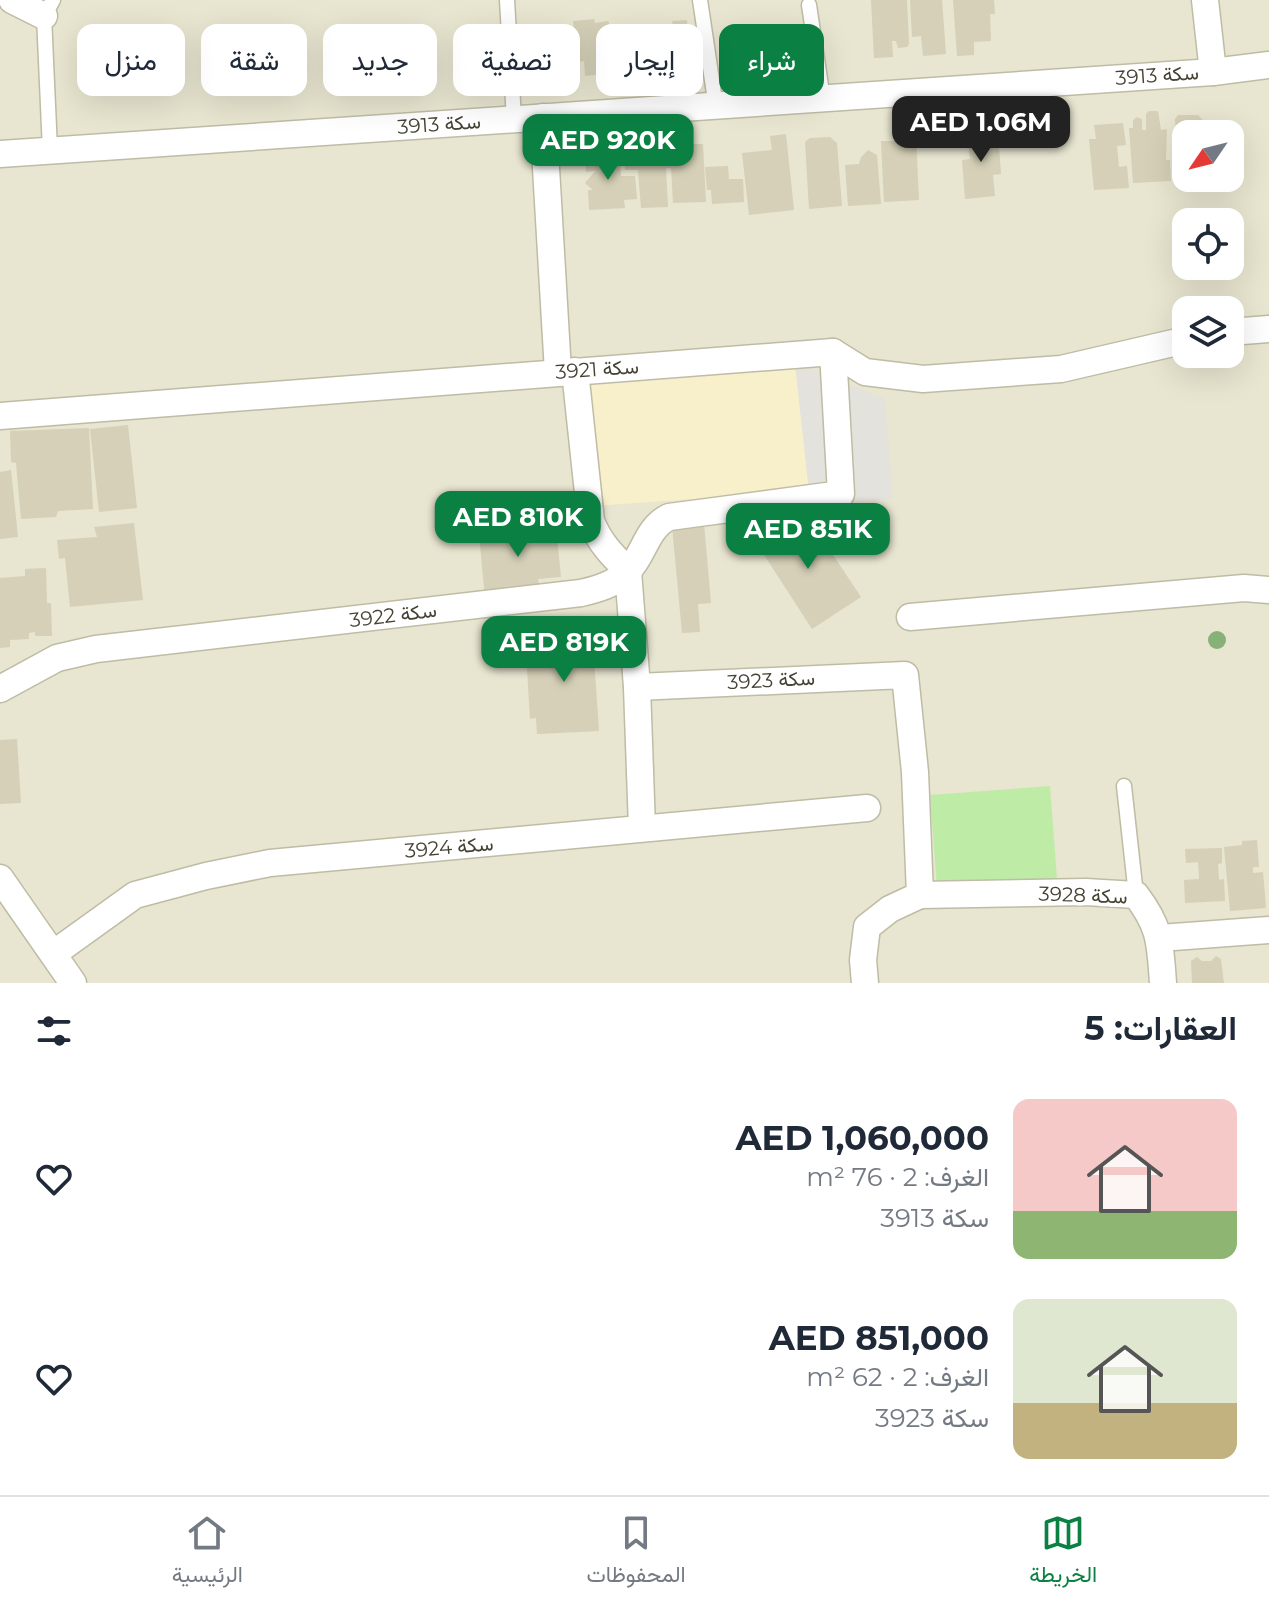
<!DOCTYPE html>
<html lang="ar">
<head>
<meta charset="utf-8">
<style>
	body { margin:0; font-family:Montserrat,Vazirmatn,sans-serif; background:#f6f6f7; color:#1f2937; direction:rtl; height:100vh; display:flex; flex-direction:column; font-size:30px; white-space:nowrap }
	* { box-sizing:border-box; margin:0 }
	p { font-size:26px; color:#747a83 }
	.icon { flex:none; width:44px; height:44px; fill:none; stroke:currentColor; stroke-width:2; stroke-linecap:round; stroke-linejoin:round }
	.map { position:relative; height:983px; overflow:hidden; direction:ltr }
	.details { display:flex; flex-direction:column; background:#fff; flex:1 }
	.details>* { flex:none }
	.hud { position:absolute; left:24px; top:24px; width:800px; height:72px; direction:rtl; display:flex; gap:16px }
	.needle { width:52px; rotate:235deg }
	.controls { position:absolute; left:1172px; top:120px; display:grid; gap:16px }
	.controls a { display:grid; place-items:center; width:72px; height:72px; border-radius:16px; background:#fff; box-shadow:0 8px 32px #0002; font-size:40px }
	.price { position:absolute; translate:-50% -68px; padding:0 18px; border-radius:16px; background:#0b8043; color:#fff; font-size:26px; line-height:52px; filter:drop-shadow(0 2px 4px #0008) }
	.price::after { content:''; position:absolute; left:50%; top:48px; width:24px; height:18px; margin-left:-12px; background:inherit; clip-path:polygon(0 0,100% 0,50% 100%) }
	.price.current { background:#222; color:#fff }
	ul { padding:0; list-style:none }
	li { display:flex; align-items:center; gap:24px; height:200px; padding:0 32px }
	li span { display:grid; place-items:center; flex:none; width:224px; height:160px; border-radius:16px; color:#555 }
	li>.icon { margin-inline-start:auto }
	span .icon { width:96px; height:96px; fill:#fffc; stroke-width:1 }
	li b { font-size:34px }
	h2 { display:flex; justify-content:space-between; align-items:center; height:96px; padding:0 32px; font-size:34px }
	.tag { padding:0 28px; border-radius:16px; background:#fff; box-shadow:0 8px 32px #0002; font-size:28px; line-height:72px }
	.tag.current { background:#0b8043; color:#fff }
	.dock { display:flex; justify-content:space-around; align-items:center; height:112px; border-top:2px solid #e0e1e3; background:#fff; font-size:22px; color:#747a83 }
	.dock a { display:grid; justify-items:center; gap:4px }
	.dock .current { color:#0b8043 }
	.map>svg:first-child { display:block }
</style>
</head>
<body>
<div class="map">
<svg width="1269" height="983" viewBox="0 0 1269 983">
	<rect width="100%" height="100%" fill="#f3f2e3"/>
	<path fill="#e8e5d0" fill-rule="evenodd" d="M0,0H1269V983H0ZM1186,134H1230V178H1186ZM1186,222H1230V266H1186ZM1186,310H1230V354H1186Z"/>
	<path fill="#f8efcb" d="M795,363L809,491L593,506L584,378Z"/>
	<path fill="#beeca7" d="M1050,786L1057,879L937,888L930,795Z"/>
	<path fill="#e3e2dc" d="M795,363L885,399L893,499L843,504L809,491Z"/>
	<g fill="#d5d0b7">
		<path d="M871,0H907L909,44L907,47L898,48L896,41H892L893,57L874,58Z"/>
		<path d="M910,0H942L946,54L923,56L921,36L912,37Z"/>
		<path d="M953,0H994L995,14H990L991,41L974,42V55L957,56Z"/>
		<path d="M594,19L595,23L608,21L611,28L644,25L645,29L673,26L672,21L687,20L689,42H696L698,72L677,74L676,67L654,68L655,78L616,82L615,73L585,76L584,61L578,62L573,21Z"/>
		<path d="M1149,111H1158L1161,130L1167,129L1166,160H1170L1171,181L1133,183L1129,128H1133V120L1137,117L1142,119V130H1146V114Z"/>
		<path d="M1178,115H1198L1202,119L1204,134H1186V158H1177L1175,119Z"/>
		<path d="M1123,123L1126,145L1117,146L1119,167L1127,166L1129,188L1094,190L1089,139H1096L1094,125Z"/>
		<path d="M992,127L993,148L999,147L1001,174L993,175L995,196L965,199L962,160L970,159L967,129Z"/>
		<path d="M673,132L691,135L693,144H703L706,202L673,203L671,168H666L668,207L641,208L638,170H625L624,152H627V142L654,141V147L668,149L669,136Z"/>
		<path d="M786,134L794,210L749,215L742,153L772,150L770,136Z"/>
		<path d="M900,134H916L919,200L884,202L881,141H901Z"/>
		<path d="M830,137L837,143L842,206L809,209L805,142L810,138Z"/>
		<path d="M602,147L603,152H611V164H620L621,176H635L637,199L624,200L625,208L589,210L588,190H593L585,183L595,171L586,172L585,154H590V148Z"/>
		<path d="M868,150L877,155L881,204L848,206L845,165L859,164L861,157Z"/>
		<path d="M728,166L729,179H743L744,202L712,204L711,190H707L705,167Z"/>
		<path d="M128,425L137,508L99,512L90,429Z"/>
		<path d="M89,428L93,509L58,511L56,517L21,519L16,463L11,462L10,431Z"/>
		<path d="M11,470L18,537L0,539V472Z"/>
		<path d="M786,520L794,532L810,520L861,597L812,629L755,541Z"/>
		<path d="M134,523L143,600L70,607L65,558L59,559L57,540L97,537L94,527Z"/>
		<path d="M704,523L711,603L698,604L700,632L682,633L672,526Z"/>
		<path d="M556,527L561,577L538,579L539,584L505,587L506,596L485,598L479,534Z"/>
		<path d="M46,568L47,603H51L52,636H35V632L29,633V639L10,640V647L0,648V578L25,576V569Z"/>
		<path d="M592,628L599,731L537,734L536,718L530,719L526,652L532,649L539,651V660L551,659L549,630Z"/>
		<path d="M17,739L21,803L0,804V740Z"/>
		<path d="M1257,840L1259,867H1253V873L1263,872L1266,908L1230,911L1224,847L1242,845V841Z"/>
		<path d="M1222,848V863L1218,864L1219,880L1224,879L1225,901L1185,903L1184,880L1199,879L1198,862L1186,863L1185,849Z"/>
		<path d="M1216,956L1221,959L1224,983H1192L1191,961L1197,957L1202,961H1211Z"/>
	</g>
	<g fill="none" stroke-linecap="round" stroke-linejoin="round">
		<g stroke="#bfbca5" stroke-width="17">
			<g id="lane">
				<path d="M507,0L514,119"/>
				<path d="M700,0L716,107"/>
				<path d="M809,5L823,99"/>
				<path d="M50,150L44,16L53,0"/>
				<path d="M1124,786L1136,895"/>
			</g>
		</g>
		<g stroke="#bfbca5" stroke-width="29">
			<g id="street">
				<path d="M12,0L44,16"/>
				<path d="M1205,0L1213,72"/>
				<path d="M543,117L558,372"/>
				<path d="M0,154L1213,72L1269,65"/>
				<path d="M1230,332L1269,329"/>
				<path d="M575,371L591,521C599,542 612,555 628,571"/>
				<path d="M0,416L833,352L865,372L923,379L1061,369L1186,340"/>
				<path d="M628,571L637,687L642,828"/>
				<path d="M910,617L1244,588L1269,590"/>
				<path d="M637,687L905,675L915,772L920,895L890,909L867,927L863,960L865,983"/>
				<path d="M0,689L57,658L96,649L581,593C598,589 615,584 627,572C644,556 646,528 669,517L841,494L833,352"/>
				<path d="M0,878L73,983"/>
				<path d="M920,895L1086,892L1136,895C1161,928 1160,943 1163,983"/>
				<path d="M1160,938L1269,930"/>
				<path d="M53,954L135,895L206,876L270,863L867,808"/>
			</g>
		</g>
		<use href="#lane" stroke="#fff" stroke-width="14"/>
		<use href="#street" stroke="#fff" stroke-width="26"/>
	</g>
	<circle fill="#88b178" cx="1217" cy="640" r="9"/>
	<g text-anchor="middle" stroke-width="7" stroke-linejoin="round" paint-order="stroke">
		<g font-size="20" fill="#454233" stroke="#fff">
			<text transform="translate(1157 75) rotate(-4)" y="7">سكة 3913</text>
			<text transform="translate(439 124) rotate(-4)" y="7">سكة 3913</text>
			<text transform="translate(597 369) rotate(-4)" y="7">سكة 3921</text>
			<text transform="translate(393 615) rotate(-7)" y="7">سكة 3922</text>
			<text transform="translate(771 680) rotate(-3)" y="7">سكة 3923</text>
			<text transform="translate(449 847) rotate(-5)" y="7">سكة 3924</text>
			<text transform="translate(1083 895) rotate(2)" y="7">سكة 3928</text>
		</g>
	</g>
</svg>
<div class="controls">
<a><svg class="needle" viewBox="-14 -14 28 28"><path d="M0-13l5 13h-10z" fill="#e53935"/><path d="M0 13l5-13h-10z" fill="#747a83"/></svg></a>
<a><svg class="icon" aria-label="locate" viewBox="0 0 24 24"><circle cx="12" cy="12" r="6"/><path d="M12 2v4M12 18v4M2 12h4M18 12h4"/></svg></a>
<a><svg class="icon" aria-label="layers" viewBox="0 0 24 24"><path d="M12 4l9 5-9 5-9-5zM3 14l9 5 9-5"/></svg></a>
</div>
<b class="price current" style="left:981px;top:164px">AED 1.06M</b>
<b class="price" style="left:608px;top:182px">AED 920K</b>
<b class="price" style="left:518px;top:559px">AED 810K</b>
<b class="price" style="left:808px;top:571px">AED 851K</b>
<b class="price" style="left:564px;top:684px">AED 819K</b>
<div class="hud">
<a class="tag current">شراء</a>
<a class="tag">إيجار</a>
<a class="tag">تصفية</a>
<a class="tag">جديد</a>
<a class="tag">شقة</a>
<a class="tag">منزل</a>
</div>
</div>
<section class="details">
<h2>العقارات: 5<svg class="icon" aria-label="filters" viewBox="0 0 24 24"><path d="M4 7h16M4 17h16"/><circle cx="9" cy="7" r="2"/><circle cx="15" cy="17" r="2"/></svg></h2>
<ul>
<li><span style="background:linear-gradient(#f6c9c9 70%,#8fb573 0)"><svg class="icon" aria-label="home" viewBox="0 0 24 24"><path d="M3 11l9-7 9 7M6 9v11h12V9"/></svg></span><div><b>AED 1,060,000</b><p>الغرف: 2 · 76 m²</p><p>سكة 3913</p></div><svg class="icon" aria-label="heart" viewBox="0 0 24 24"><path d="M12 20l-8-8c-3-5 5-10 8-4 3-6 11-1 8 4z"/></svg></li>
<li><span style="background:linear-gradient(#dfe7d0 65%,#c2b280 0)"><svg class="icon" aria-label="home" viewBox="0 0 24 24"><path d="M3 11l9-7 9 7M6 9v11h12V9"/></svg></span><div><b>AED 851,000</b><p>الغرف: 2 · 62 m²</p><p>سكة 3923</p></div><svg class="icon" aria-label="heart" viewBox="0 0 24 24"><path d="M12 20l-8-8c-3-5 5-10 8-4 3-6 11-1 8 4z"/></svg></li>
</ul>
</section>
<nav class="dock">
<a class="current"><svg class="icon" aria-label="map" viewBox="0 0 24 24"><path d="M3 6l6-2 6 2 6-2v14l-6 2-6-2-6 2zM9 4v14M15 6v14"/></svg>الخريطة</a>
<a><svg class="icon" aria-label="saved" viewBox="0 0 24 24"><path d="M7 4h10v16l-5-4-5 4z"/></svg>المحفوظات</a>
<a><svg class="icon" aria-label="home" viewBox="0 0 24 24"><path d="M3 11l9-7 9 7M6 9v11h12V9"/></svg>الرئيسية</a>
</nav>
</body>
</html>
